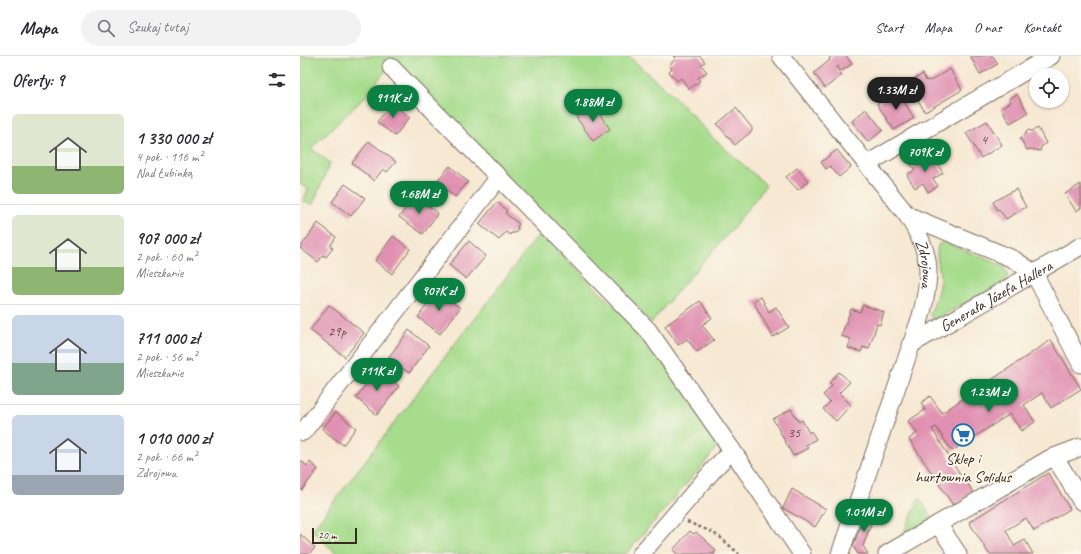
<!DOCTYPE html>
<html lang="pl">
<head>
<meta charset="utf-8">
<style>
	body { margin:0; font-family:Caveat,sans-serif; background:#f2f2f3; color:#2b2b33; height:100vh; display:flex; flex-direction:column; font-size:15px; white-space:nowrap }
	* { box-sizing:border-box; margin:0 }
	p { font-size:13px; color:#7c7c81 }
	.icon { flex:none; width:22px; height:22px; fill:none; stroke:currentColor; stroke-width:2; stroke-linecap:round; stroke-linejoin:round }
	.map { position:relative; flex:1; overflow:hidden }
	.panel { display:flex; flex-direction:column; background:#fff; width:300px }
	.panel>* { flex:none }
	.tools { position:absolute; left:729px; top:12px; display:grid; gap:8px }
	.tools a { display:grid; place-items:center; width:40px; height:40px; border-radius:50%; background:#fff; box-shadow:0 1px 3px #0004; font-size:20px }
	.scale { position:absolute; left:12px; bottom:10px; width:45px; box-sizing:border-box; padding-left:4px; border:2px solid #3b2a1e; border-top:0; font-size:11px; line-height:14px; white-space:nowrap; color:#3b2a1e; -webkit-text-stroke:3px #fbf7ec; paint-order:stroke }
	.price { position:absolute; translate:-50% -34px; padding:0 9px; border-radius:14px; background:#0b8043; color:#fff; font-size:13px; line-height:26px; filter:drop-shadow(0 1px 2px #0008) }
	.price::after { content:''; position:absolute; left:50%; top:24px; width:12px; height:9px; margin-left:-6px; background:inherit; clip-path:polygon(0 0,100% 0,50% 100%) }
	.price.active { background:#222; color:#fff }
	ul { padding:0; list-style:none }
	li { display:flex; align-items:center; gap:12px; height:100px; padding:0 12px }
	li+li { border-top:1px solid #e1e1e2 }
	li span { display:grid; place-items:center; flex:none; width:112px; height:80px; border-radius:6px; color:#555 }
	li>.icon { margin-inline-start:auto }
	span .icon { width:48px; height:48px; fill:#fffc; stroke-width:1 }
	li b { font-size:17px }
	h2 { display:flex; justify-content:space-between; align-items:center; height:48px; padding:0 12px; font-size:17px }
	header { display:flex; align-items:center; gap:24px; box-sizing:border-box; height:56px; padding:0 20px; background:#fff; border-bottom:1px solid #e1e1e2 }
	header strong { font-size:19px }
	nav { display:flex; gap:22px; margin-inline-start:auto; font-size:14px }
	.search { width:280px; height:36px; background:#f2f2f3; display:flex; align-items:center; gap:10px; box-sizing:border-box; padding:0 14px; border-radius:22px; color:#7c7c81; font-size:15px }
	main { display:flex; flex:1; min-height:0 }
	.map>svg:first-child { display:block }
</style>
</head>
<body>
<header>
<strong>Mapa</strong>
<div class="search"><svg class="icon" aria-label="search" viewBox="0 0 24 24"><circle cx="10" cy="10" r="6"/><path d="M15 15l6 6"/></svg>Szukaj tutaj</div>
<nav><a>Start</a><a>Mapa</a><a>O nas</a><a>Kontakt</a></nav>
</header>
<main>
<section class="panel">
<h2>Oferty: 9<svg class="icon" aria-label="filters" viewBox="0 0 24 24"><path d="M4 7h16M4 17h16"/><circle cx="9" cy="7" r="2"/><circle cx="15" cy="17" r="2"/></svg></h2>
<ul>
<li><span style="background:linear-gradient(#dfe7d0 65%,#8fb573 0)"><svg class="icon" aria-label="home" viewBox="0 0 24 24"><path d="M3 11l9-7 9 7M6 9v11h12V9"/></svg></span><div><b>1 330 000 zł</b><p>4 pok. · 116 m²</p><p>Nad Łubinką</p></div></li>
<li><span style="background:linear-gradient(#dfe7d0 65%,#8fb573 0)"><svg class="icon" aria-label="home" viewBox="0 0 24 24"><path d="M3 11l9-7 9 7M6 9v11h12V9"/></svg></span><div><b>907 000 zł</b><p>2 pok. · 60 m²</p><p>Mieszkanie</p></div></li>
<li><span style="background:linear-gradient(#c9d6e8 60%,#7fa58c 0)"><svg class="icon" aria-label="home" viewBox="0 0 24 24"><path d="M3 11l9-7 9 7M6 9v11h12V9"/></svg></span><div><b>711 000 zł</b><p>2 pok. · 56 m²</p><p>Mieszkanie</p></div></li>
<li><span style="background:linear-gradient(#c9d6e8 75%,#9aa5b1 0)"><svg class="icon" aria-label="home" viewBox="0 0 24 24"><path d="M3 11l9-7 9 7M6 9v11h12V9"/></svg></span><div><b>1 010 000 zł</b><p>2 pok. · 66 m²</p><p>Zdrojowa</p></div></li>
</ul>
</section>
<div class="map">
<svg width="781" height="498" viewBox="0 0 781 498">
	<rect width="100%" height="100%" fill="#fbf7ec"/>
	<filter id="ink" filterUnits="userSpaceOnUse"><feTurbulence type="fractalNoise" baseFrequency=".025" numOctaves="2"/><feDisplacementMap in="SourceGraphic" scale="8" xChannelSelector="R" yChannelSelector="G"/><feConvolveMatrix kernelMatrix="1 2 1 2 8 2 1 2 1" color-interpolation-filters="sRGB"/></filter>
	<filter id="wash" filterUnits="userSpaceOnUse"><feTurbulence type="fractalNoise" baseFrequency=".012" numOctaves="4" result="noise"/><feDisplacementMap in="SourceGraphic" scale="16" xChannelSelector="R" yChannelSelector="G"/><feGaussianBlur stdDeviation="0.9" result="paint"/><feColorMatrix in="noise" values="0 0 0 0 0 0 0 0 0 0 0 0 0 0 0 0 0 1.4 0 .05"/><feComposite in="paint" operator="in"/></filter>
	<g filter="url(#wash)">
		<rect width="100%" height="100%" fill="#f6e8d2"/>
		<g fill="#a6dc8c" stroke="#708355">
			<path d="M0,0H328L377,43L413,82L466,129L433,172L381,231L351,267L86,14L66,40L11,92L30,107L13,148L3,146L8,133L0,128Z"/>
			<path d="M240,177L344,280L422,384L408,403L326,498H37L12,474Z"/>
			<path d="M645,186L703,210L708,218L706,225L634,264L630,259C634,247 639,235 640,222C640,211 634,198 639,188Z"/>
			<path d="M619,442L633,462L601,483Z"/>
		</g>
		<g id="blocks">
			<g fill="#e091b1">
				<path d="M373,0H400L405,6L401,9L407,16L398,22L400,25L389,33L381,22L377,25L369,16L372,13L369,9L376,3Z"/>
				<path d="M532,0H546L552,8L541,15L538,10L536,12L542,19L525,32L514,17L530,4L529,2Z"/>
				<path d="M670,0H693L698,8L680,18Z"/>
				<path d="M650,13L662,34L625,56L608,27L623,18L626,25L628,24L630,25Z"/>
				<path d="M736,22V38L729,26Z"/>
				<path d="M597,35L614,62L594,74L577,48Z"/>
				<path d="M717,38L728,57L710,67L701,52L711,46L709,43Z"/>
				<path d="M91,47L110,61L95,80L77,66Z"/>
				<path d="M293,49L310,73L293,85L276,61Z"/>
				<path d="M436,52L452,72V75L435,89L417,68Z"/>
				<path d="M566,53L583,74L568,86L552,65Z"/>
				<path d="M687,65L702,89L681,102L666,77Z"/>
				<path d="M738,72L746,87L741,91L740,95L731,93L727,94L720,82L726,78L727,74L732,75Z"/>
				<path d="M69,85L96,106L87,116L83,113L74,125L52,107Z"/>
				<path d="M537,94L551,111L539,121L530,110L526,113L521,106Z"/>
				<path d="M632,99L643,117L633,123L638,130L628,136L623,127L615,132L607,119L615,114L610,107L618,102L622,108L625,106L624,104Z"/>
				<path d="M150,110L168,126L155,141L136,126Z"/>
				<path d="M497,112L508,125L498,134L486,121Z"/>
				<path d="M45,128L65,142L51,160L32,146Z"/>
				<path d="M781,128V152L776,155L765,138Z"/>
				<path d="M716,133L726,151L706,163L699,153L697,154L693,146Z"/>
				<path d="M115,140L138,157L123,178L99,161Z"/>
				<path d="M197,146L207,155L205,157L219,168L217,170L218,173L215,177H211L210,179L206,176L199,184L179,168Z"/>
				<path d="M18,167L36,181L30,190L33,192L26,201L23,199L18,206L0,192Z"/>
				<path d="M93,180L110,193L92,218L75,205Z"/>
				<path d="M169,185L186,200L166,223L149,209Z"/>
				<path d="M138,235L160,252L140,278L118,261Z"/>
				<path d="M461,241L469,256L476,251L489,271L473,281L453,245Z"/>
				<path d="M400,245L412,262L402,269L414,284L397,296L387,283L378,289L365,270Z"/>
				<path d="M29,249L64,277L45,301L10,274Z"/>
				<path d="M563,249L584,256L580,269L577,268L569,293L563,291L561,296L548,292L551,283L541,280L551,253L560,256Z"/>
				<path d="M109,274L129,290L109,317L88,302Z"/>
				<path d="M751,284L781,333L751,352L742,337L724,349L735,366L721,375L710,358L652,395L636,371L632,373L665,426L666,425L675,439L655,452L609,383L617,377L608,365L625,354L621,347L630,340L642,357Z"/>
				<path d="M77,313L99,330L77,359L56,342Z"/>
				<path d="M539,316L550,326L539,337L551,349L536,365L523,353L530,346L523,339L532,330L529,327Z"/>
				<path d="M491,353L499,366L502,364L509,377L511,375L516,383L506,389L508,392L493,400L473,363Z"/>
				<path d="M36,356L56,372L43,389L22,373Z"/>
				<path d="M0,404L7,410L10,406L18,413L2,434L0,433Z"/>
				<path d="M748,417L770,453L734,475L726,462L706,474L714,490L725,484L733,498H689L669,466Z"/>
				<path d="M492,433L526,453L515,471L483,452Z"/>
				<path d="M567,454L575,457L563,490L568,498H558L553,490Z"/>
				<path d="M390,475L394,478L396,476L416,494L414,497L415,498H377L373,494Z"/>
				<path d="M0,478L15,492L9,498H0Z"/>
			</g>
		</g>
	</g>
	<g filter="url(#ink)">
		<use href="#blocks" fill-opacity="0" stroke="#7c6c5d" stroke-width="1"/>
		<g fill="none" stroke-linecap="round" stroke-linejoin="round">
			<g stroke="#7c6c5d" stroke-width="19">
				<g id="minor">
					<path id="s1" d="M481,0L607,159C632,197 632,218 621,260L540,498"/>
					<path d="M91,11L348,274L432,394L502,498"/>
					<path d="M567,108L751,0"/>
					<path d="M607,159L713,203L734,217L781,308"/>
					<path id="s2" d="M610,289L781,190"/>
					<path d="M3,376L199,121"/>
					<path d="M755,401L781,445"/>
					<path d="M638,468L658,498"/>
					<path d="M341,498L415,412L432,394"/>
					<path d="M587,498L749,403L781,391"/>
				</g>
			</g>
			<path stroke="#7c6c5d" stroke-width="2.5" stroke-dasharray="3 3" stroke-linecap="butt" d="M387,466L410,475L420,481L439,498"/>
			<use href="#minor" stroke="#fff" stroke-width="17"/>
		</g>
	</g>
	<defs>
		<g id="supermarket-ring" transform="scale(1.15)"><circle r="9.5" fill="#fbf7ec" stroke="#1f6fb2" stroke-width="1.5"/><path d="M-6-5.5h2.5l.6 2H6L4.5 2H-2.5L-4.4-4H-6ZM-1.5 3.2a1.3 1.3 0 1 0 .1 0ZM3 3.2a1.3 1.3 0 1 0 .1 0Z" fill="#1f6fb2"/></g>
	</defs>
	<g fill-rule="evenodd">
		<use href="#supermarket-ring" x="663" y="379"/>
	</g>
	<g text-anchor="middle" stroke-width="4" stroke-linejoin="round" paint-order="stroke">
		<g font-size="14" fill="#644443">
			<text x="684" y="88">4</text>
			<text x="37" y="280">29p</text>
			<text x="494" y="381">35</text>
		</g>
		<g font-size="16" fill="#3b2a1e" stroke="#fbf7ec">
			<text dy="6" stroke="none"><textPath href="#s1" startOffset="256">Zdrojowa</textPath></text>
			<text dy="6" stroke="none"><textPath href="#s2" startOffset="99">Generała Józefa Hallera</textPath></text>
		</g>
		<g font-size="16" fill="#3b2a1e" stroke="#fbf7ec">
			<text x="663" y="408">Sklep i<tspan x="663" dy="18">hurtownia Solidus</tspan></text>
		</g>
	</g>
</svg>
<div class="tools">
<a><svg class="icon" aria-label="locate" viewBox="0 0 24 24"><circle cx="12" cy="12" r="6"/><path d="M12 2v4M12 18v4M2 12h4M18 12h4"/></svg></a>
</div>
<div class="scale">20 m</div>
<b class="price active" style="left:596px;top:55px">1.33M zł</b>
<b class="price" style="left:93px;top:63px">911K zł</b>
<b class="price" style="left:293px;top:67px">1.88M zł</b>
<b class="price" style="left:625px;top:117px">709K zł</b>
<b class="price" style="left:119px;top:159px">1.68M zł</b>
<b class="price" style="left:139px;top:256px">907K zł</b>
<b class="price" style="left:77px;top:336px">711K zł</b>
<b class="price" style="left:689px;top:357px">1.23M zł</b>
<b class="price" style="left:564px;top:477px">1.01M zł</b>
</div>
</main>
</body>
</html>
